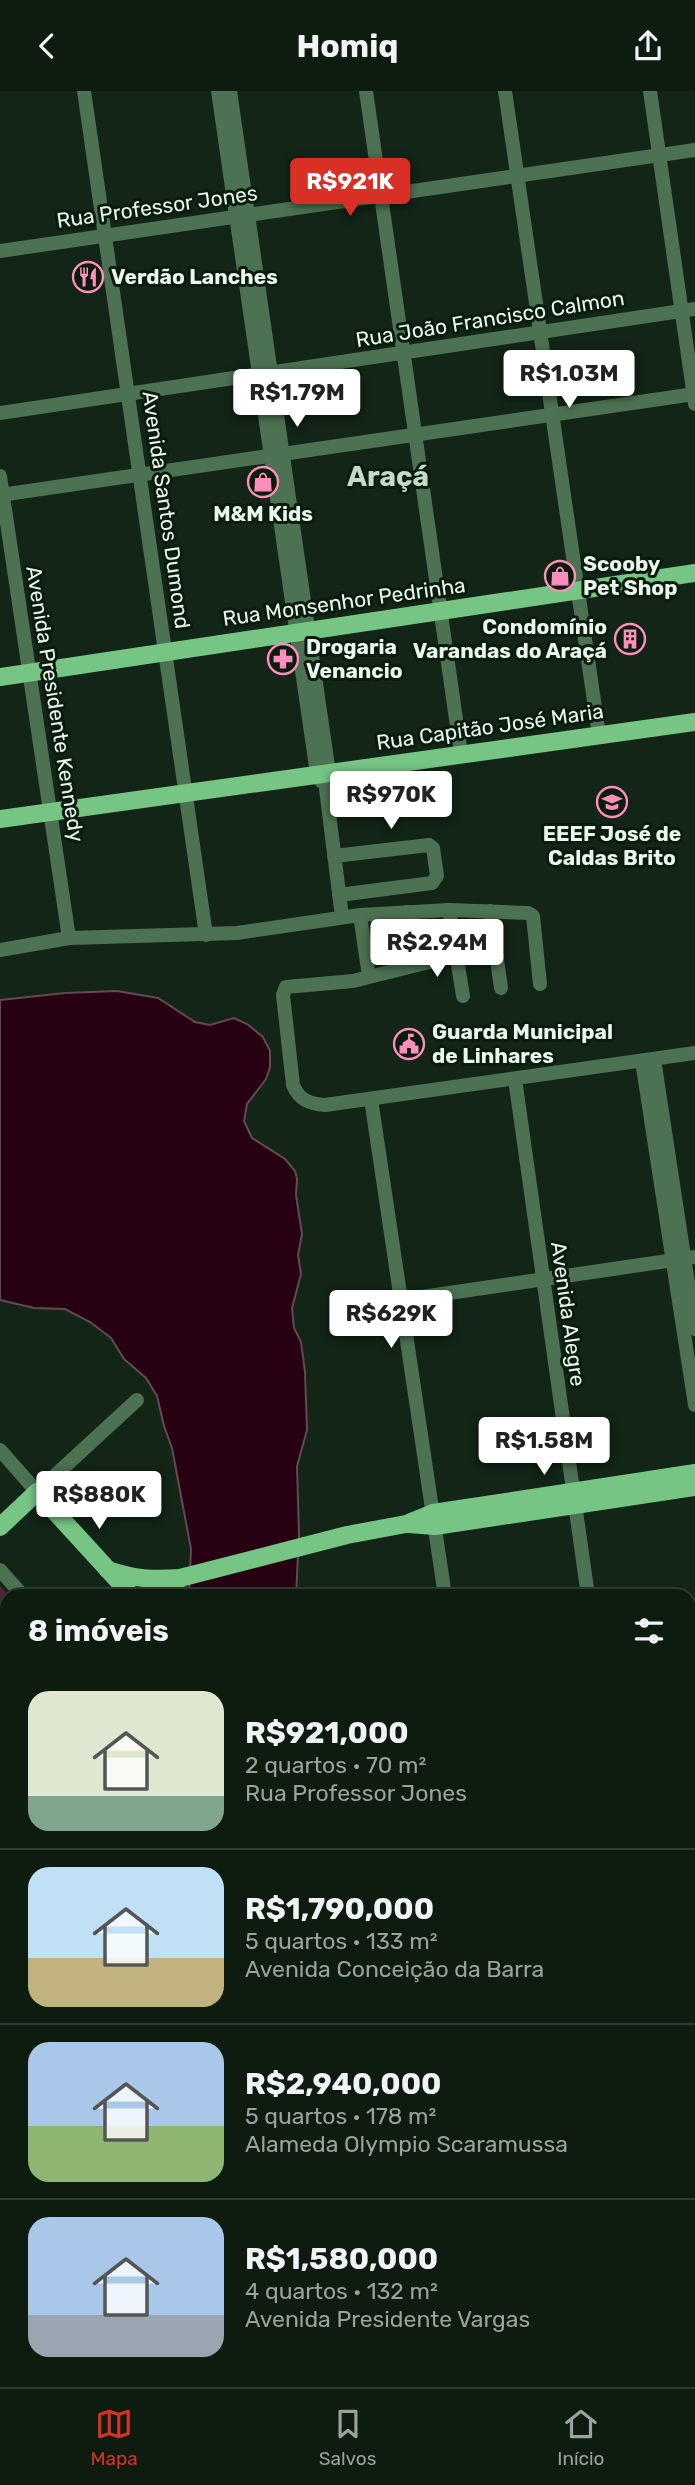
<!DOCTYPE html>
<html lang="pt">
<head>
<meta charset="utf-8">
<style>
	body { margin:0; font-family:Rubik,sans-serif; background:#172519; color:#f1f3f6; height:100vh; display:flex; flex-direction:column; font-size:26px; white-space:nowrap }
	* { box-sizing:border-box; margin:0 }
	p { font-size:23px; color:#9ba19f }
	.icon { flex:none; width:38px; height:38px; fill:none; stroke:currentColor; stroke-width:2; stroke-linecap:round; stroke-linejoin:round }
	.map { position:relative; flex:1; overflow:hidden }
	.sheet { position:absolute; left:0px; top:1498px; width:696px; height:798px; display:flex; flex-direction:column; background:#0e1c10; border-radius:21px 21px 0 0; box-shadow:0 4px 10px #0003,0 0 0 2px #2e3a30 }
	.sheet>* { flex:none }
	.price { position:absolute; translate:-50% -60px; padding:0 16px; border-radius:7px; background:#fff; color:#222; font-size:23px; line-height:46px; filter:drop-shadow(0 2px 4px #0008) }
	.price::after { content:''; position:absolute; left:50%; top:42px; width:21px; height:16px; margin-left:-10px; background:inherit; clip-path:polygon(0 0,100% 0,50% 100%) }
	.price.active { background:#d93025; color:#fff }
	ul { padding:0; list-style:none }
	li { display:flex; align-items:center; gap:21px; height:175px; padding:0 28px }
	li+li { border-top:2px solid #2e3a30 }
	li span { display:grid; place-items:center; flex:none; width:196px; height:140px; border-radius:21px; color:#555 }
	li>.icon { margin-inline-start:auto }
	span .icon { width:84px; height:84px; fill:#fffc; stroke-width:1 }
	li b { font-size:30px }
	h2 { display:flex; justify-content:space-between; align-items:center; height:84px; padding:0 28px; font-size:30px }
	header { display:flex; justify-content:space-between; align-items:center; height:91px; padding:0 28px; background:#0e1c10; font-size:32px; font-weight:700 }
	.tabs { display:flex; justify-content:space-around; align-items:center; height:98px; border-top:2px solid #2e3a30; background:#0e1c10; font-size:19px; color:#9ba19f }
	.tabs a { display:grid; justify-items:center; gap:4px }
	.tabs .active { color:#d93025 }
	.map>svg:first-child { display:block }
</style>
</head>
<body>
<header><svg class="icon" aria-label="back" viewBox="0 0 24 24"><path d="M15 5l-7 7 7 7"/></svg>Homiq<svg class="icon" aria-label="share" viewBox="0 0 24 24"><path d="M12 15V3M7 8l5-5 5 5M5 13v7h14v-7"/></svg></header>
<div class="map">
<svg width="695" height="2296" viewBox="0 0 695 2296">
	<rect width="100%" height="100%" fill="#122516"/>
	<g fill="#552338">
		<path d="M0,1495L10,1505H7V1670L0,1663Z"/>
		<path d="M695,1633V1769L690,1732V1634Z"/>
	</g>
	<path fill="#270011" stroke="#624a53" stroke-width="2" d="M117,900L158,907L195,931L210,934L234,927L247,933L263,946L270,960V976L266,988L247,1013L244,1030L252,1047L285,1068L295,1080L297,1088L296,1104L302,1143L298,1164L301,1183L292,1217L294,1237L301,1251L305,1281L307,1339L297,1375L299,1444L296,1505H189L191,1458L172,1357L164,1335L157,1305L146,1287L124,1268L111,1247L90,1231L65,1218L34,1217L0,1209V909L65,902Z"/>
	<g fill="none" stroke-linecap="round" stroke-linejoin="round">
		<g stroke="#4d7253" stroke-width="14">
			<path d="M84,0L206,844"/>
			<path d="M218,0L317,683L321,690"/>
			<path d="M230,0L329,682L326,698L342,826"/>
			<path d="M366,0L461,663"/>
			<path d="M505,0L599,644"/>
			<path d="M650,0L695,313"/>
			<path d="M0,160L695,59"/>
			<path d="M0,322L695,218"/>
			<path d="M0,385L69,847"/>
			<path d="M0,404L695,303"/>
			<path d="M334,765L429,754L433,757L437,785L432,792L339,804"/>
			<path d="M449,819L463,905"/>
			<path d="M490,820L501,897"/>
			<path d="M407,821L417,874"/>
			<path d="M360,824L369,885"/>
			<path d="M495,854L455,861L433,870L353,890L286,896L283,904L293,994C299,1009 310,1013 325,1014L695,962"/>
			<path d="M0,859L69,847L237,842L360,824L449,819L528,822L533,825L540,893"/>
			<path d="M654,968L695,1238"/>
			<path d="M642,970L695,1314"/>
			<path d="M515,988L588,1505"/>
			<path d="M371,1008L445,1505"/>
			<path d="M401,1209L695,1166"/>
			<path d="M0,1359L37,1401L137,1309"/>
			<path d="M0,1479L23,1505"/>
			<path d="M690,1606L695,1605"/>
			<path d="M0,1676L7,1684"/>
			<path d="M690,1813L695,1812"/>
			<path d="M690,1825H695"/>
			<path d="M0,1829L7,1836"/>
			<path d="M0,1979L7,1973"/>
			<path d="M690,2034L695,2033"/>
			<path d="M0,2102L7,2106"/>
			<path d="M690,2186L695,2223"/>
			<path d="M0,2210L7,2195"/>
			<path d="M690,2253L695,2252"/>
			<path d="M234,2289L237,2296"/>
			<path d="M314,2289L316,2296"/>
			<path d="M398,2289L401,2296"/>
			<path d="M562,2289L563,2296"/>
			<path d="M71,2296L74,2289"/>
			<path d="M188,2296L191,2289"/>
			<path d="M417,2296L462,2289"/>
		</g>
		<g stroke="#76c585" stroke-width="18">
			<path d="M0,586L695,482"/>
			<path d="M0,728L695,631"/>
			<path d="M409,1433L435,1435L695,1396"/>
			<path d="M0,1436L37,1401L132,1505"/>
			<path d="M108,1479C135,1488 152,1489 180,1487L347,1444L406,1433L433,1422L695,1382"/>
			<path d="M165,1505L180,1487"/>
			<path d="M0,1715L7,1709"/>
		</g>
	</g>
	<defs>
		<g id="restaurant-ring" transform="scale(1.575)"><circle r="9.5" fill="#091c0d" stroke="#fe8ebb" stroke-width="1.5"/><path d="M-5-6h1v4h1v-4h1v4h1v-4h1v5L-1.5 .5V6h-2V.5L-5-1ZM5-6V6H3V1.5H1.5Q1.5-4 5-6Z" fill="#fe8ebb"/></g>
		<g id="shop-ring" transform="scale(1.575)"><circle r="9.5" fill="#091c0d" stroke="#fe8ebb" stroke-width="1.5"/><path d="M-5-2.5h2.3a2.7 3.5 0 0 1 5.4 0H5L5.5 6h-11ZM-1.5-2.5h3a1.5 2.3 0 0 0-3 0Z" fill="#fe8ebb"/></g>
		<g id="building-ring" transform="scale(1.575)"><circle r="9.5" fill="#091c0d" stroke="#fe8ebb" stroke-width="1.5"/><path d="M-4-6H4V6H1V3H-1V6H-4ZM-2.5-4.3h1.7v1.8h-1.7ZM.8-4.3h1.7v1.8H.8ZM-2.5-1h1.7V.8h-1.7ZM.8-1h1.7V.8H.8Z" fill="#fe8ebb"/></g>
		<g id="pharmacy-ring" transform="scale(1.575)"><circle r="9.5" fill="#091c0d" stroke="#fe8ebb" stroke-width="1.5"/><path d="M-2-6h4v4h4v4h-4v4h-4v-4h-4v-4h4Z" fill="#fe8ebb"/></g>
		<g id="school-ring" transform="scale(1.575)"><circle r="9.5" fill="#091c0d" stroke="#fe8ebb" stroke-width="1.5"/><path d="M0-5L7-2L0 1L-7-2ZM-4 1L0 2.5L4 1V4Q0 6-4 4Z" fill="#fe8ebb"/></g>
		<g id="civic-ring" transform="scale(1.575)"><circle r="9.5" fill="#091c0d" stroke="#fe8ebb" stroke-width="1.5"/><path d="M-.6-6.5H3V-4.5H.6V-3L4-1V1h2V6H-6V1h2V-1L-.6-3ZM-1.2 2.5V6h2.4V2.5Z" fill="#fe8ebb"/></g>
	</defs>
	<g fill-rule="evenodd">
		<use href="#restaurant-ring" x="88" y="186"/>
		<use href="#shop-ring" x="263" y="391"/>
		<use href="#shop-ring" x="560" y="485"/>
		<use href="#building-ring" x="630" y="548"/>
		<use href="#pharmacy-ring" x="283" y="568"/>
		<use href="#school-ring" x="612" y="711"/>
		<use href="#civic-ring" x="409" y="953"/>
	</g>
	<g text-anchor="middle" stroke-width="6" stroke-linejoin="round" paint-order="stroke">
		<g font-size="21" fill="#ebf7ec" stroke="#091c0d">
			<text transform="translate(157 116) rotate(-8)" y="7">Rua Professor Jones</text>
			<text transform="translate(490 228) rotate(-9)" y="7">Rua João Francisco Calmon</text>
			<text transform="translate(166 419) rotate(82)" y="7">Avenida Santos Dumond</text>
			<text transform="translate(344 511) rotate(-8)" y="7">Rua Monsenhor Pedrinha</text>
			<text transform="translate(55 613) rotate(81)" y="7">Avenida Presidente Kennedy</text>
			<text transform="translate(490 636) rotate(-8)" y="7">Rua Capitão José Maria</text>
			<text transform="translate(568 1223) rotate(82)" y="7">Avenida Alegre</text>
		</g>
		<g font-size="21" font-weight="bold" fill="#ebf7ec" stroke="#091c0d" text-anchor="start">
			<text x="111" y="193">Verdão Lanches</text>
			<text x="263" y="430" text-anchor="middle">M&amp;M Kids</text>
			<text x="583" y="480">Scooby<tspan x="583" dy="24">Pet Shop</tspan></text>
			<text x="607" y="543" text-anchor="end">Condomínio<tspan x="607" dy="24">Varandas do Araçá</tspan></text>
			<text x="306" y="563">Drogaria<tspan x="306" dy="24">Venancio</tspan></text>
			<text x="612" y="750" text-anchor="middle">EEEF José de<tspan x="612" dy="24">Caldas Brito</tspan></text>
			<text x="432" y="948">Guarda Municipal<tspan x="432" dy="24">de Linhares</tspan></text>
		</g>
		<g font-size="28" font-weight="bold" fill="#c3dbc6" stroke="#091c0d">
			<text x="388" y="395">Araçá</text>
		</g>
	</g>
</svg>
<b class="price active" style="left:350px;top:127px">R$921K</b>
<b class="price" style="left:569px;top:319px">R$1.03M</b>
<b class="price" style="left:297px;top:338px">R$1.79M</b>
<b class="price" style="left:391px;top:740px">R$970K</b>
<b class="price" style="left:437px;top:888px">R$2.94M</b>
<b class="price" style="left:391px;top:1259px">R$629K</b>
<b class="price" style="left:544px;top:1386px">R$1.58M</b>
<b class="price" style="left:99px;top:1440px">R$880K</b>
<section class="sheet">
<h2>8 imóveis<svg class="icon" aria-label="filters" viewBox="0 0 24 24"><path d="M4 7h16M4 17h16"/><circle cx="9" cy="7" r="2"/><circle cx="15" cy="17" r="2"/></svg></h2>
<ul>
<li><span style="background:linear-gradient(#dfe7d0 75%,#7fa58c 0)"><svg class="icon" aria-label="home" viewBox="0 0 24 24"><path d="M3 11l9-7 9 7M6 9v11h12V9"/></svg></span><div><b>R$921,000</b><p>2 quartos · 70 m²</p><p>Rua Professor Jones</p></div></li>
<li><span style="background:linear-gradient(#bfe0f5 65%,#c2b280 0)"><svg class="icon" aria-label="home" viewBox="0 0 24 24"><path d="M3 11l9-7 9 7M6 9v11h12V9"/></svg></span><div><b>R$1,790,000</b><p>5 quartos · 133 m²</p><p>Avenida Conceição da Barra</p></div></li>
<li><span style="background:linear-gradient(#a9c7e8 60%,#8fb573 0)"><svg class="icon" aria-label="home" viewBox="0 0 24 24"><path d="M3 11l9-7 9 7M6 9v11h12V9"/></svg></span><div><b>R$2,940,000</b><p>5 quartos · 178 m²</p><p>Alameda Olympio Scaramussa</p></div></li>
<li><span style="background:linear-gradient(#a9c7e8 70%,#9aa5b1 0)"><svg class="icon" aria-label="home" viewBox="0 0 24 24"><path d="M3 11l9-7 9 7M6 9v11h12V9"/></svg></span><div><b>R$1,580,000</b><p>4 quartos · 132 m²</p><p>Avenida Presidente Vargas</p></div></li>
</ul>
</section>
</div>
<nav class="tabs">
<a class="active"><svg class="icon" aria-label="map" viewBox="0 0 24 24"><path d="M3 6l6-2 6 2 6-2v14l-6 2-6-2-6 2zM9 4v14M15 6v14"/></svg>Mapa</a>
<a><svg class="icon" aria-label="saved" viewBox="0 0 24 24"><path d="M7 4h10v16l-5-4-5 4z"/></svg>Salvos</a>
<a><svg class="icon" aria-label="home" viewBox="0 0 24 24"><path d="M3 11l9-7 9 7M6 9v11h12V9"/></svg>Início</a>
</nav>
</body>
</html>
